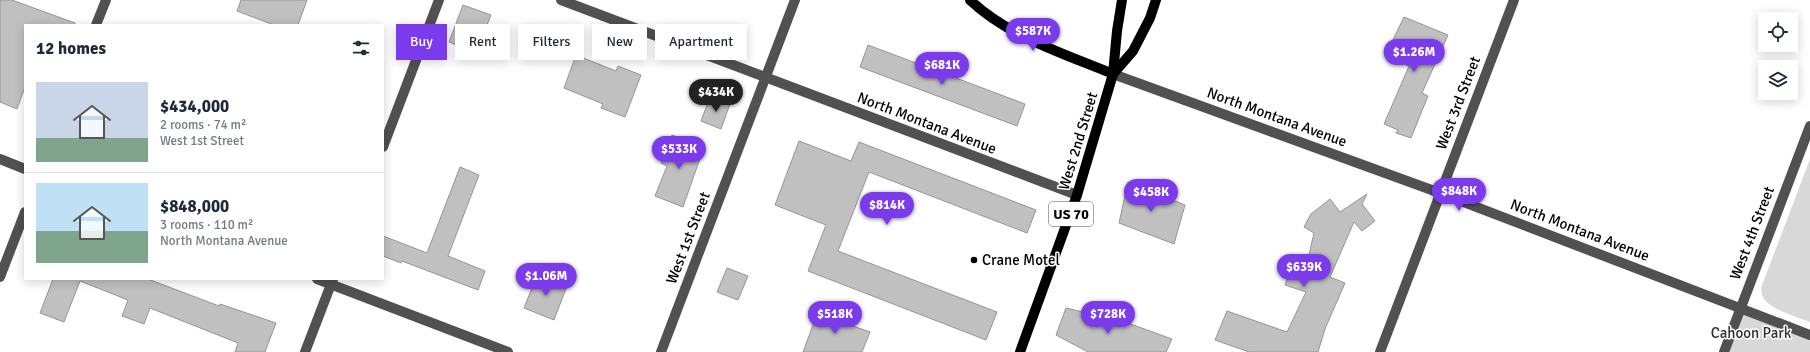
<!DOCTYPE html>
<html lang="en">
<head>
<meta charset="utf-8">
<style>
	body { margin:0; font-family:Signika,sans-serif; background:#f2f2f3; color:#1f2937; height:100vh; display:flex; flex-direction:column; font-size:15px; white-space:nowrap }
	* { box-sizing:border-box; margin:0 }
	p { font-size:13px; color:#747a83 }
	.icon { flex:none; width:22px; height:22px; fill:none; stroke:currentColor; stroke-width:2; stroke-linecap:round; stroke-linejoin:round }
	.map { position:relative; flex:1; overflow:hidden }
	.details { position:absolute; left:24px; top:24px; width:360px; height:256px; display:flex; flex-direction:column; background:#fff; border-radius:0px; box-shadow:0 2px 10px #0003 }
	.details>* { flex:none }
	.guide { position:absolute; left:396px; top:24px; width:380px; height:36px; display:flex; gap:8px }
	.buttons { position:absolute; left:1758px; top:12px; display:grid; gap:8px }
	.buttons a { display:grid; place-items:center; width:40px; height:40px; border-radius:0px; background:#fff; box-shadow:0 2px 10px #0003; font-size:20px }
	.price { position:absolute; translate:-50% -34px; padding:0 9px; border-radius:14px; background:#7c3aed; color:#fff; font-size:13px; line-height:26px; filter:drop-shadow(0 1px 2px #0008) }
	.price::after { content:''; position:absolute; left:50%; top:24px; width:12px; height:9px; margin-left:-6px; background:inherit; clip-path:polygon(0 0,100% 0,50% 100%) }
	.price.on { background:#222; color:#fff }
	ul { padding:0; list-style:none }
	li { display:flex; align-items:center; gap:12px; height:100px; padding:0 12px }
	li+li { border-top:1px solid #e0e1e3 }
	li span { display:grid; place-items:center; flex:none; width:112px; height:80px; border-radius:0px; color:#555 }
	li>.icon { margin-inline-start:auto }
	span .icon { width:48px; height:48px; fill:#fffc; stroke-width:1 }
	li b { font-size:17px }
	h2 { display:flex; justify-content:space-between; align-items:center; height:48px; padding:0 12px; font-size:17px }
	.pill { padding:0 14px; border-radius:0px; background:#fff; box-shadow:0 2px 10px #0003; font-size:14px; line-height:36px }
	.pill.on { background:#7c3aed; color:#fff }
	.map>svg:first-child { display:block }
</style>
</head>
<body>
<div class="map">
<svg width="1810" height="352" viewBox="0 0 1810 352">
	<rect width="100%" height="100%" fill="#fff"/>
	<g fill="#d8d8d8">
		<path d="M1810,159V322C1798,317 1768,309 1763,297C1761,295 1762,290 1761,288Z"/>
		<path d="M1740,307L1810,335V352H1724Z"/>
	</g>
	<g fill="#c0c0c0" stroke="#959595">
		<path d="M0,0H12L75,23V25H25V87L17,109L0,102Z"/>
		<path d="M241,0H307L298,25H274L237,11Z"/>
		<path d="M463,5L491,15L476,53L449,42Z"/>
		<path d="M1404,17L1448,35L1422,93L1428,96L1411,138L1396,133L1398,130L1384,124L1409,66L1396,61L1400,50L1390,46Z"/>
		<path d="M868,45L1025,104L1017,126L860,67Z"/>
		<path d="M576,55L616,71L618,66L641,75L625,117L601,108L603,104L564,88Z"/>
		<path d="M710,97L730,104L721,129L701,121Z"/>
		<path d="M672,135L704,147L683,207L655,196L667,166L661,163Z"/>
		<path d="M799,141L851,161L859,142L1036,210L1027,233L869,172L838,251L997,312L986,340L808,271L826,225L775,205Z"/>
		<path d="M460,167L479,175L448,256L485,271L478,290L402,261L401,263L383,256V236L427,253Z"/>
		<path d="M1128,182L1185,205L1174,244L1119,223Z"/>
		<path d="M1367,194L1362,204L1375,221L1362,231L1354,222L1330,277L1345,283L1325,329L1318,352H1249L1215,340L1227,311L1287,332L1306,292L1285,285L1293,264L1306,268L1314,233L1304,227L1311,214L1330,199L1340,212Z"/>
		<path d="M727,268L748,276L738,300L717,292Z"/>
		<path d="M537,275L567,286L554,320L524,308Z"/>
		<path d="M53,279H148L219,306L220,304L276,323L265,352H235L238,343L150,308L144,324L122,316L128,300L80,281L64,322L40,313Z"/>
		<path d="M820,306L842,314L839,321L870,332L862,352H803Z"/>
		<path d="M1066,308L1125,322L1172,339L1166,352H1088L1056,335Z"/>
	</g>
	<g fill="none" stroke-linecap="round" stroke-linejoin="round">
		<g stroke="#515151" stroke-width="10">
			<path d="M561,0L1077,195"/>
			<path d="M96,25L106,0"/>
			<path d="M1113,74L1440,193L1810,335"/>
			<path d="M383,147L439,0"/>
			<path d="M0,159L25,169"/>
			<path d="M0,277L25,212"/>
			<path d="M317,279L508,352"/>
			<path d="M305,352L333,279"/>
			<path d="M661,352L795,0"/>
			<path d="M1380,352L1514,0"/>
			<path d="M1724,352L1810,126"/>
		</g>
		<g stroke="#000" stroke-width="10">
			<path d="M970,0C1009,37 1065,54 1113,74"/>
			<path d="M1113,74L1133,51L1150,18L1156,0"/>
			<path d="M1020,352L1077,195L1113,74L1117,31L1122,0"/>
		</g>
	</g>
	<circle fill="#000" stroke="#fff" stroke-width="1.5" cx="974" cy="260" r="4"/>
	<g text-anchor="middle" stroke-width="3" stroke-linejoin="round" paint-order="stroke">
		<rect fill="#fff" stroke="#4c4c4c" stroke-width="1" x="1049" y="202" width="44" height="24" rx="3"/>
		<g font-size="14" font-weight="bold" fill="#000">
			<text x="1071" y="219">US 70</text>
		</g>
		<g font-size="15" fill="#000" stroke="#fff">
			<text transform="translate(1458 103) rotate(-69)" y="5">West 3rd Street</text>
			<text transform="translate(1277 117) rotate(20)" y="5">North Montana Avenue</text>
			<text transform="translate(927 123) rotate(21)" y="5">North Montana Avenue</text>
			<text transform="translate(1078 141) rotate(-73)" y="5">West 2nd Street</text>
			<text transform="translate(1580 230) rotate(21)" y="5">North Montana Avenue</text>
			<text transform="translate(1752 233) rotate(-69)" y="5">West 4th Street</text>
			<text transform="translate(688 238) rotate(-69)" y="5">West 1st Street</text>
		</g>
		<g font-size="15" fill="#000" stroke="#fff" text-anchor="start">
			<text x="982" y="265">Crane Motel</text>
		</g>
		<g font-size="15" fill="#2f2f2f" stroke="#fff">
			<text x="1751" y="338">Cahoon Park</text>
		</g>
	</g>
</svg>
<div class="buttons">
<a><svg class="icon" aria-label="locate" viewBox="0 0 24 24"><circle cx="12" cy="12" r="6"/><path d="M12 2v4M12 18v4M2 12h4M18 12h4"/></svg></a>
<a><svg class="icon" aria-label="layers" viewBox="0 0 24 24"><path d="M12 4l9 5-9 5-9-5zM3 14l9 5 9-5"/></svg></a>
</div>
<b class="price" style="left:1033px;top:52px">$587K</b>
<b class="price" style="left:1414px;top:73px">$1.26M</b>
<b class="price" style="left:942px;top:86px">$681K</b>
<b class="price on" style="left:716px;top:113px">$434K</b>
<b class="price" style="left:679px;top:170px">$533K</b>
<b class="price" style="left:1459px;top:212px">$848K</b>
<b class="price" style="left:1151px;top:213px">$458K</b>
<b class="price" style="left:887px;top:226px">$814K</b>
<b class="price" style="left:1304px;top:288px">$639K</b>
<b class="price" style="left:546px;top:297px">$1.06M</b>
<b class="price" style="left:835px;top:335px">$518K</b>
<b class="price" style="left:1108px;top:335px">$728K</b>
<div class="guide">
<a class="pill on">Buy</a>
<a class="pill">Rent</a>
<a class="pill">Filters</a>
<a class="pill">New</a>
<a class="pill">Apartment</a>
</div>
<section class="details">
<h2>12 homes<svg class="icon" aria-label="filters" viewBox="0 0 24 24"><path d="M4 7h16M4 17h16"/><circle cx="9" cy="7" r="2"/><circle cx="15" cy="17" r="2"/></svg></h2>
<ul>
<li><span style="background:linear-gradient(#c9d6e8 70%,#7fa58c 0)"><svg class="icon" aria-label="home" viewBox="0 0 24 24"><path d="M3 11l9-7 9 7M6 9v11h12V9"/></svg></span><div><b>$434,000</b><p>2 rooms · 74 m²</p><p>West 1st Street</p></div></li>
<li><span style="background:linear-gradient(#bfe0f5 60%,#7fa58c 0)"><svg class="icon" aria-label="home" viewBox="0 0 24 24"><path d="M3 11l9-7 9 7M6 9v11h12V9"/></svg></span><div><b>$848,000</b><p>3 rooms · 110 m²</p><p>North Montana Avenue</p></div></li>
</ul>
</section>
</div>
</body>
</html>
